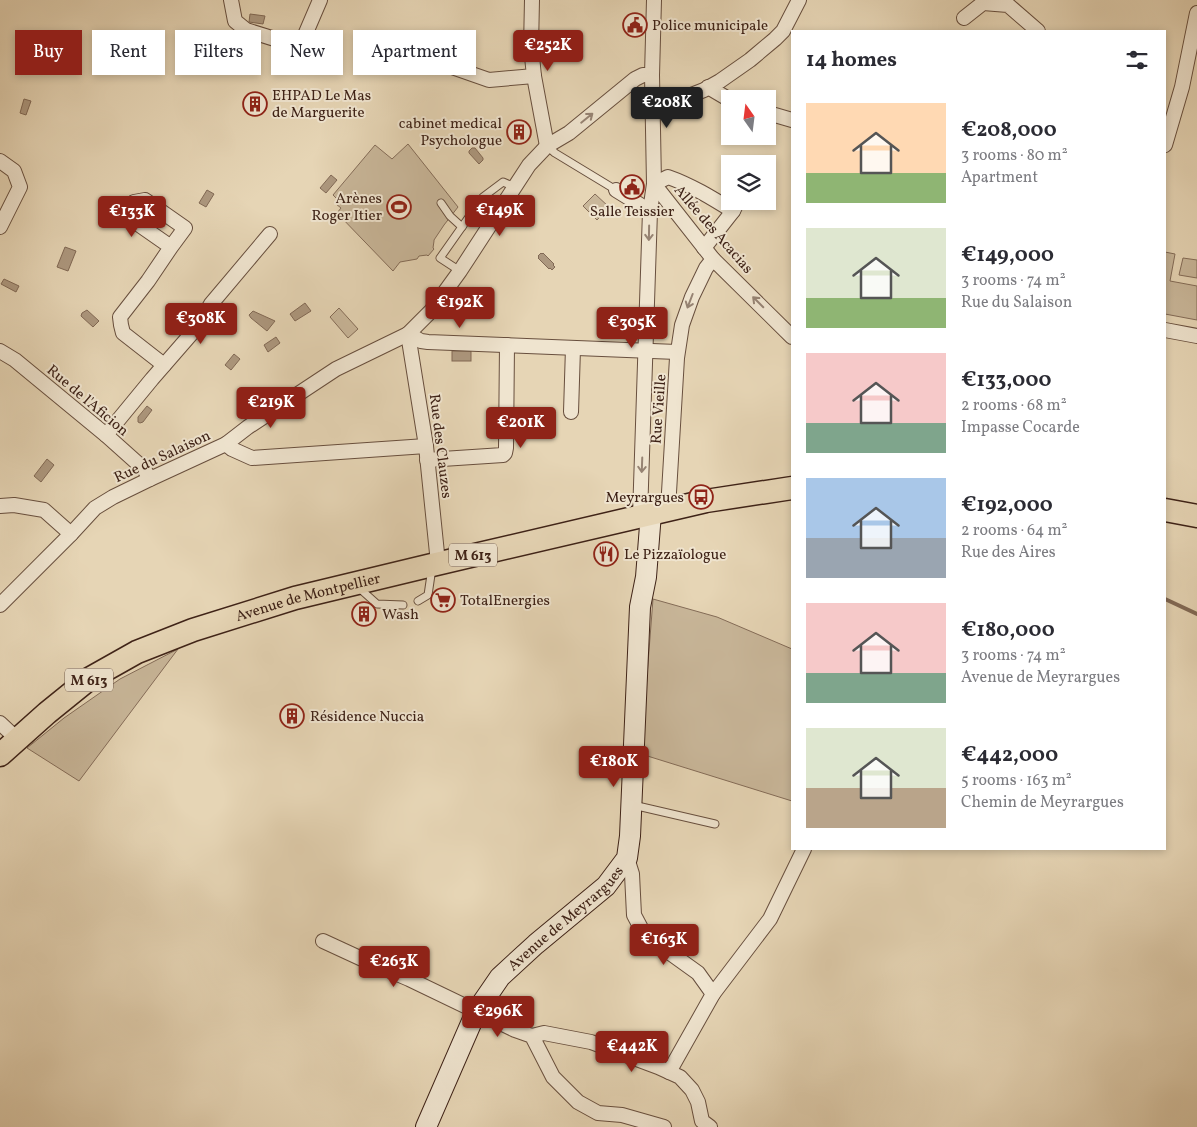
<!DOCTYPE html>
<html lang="en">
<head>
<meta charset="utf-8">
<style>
	body { margin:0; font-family:Vollkorn,serif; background:#f2f2f3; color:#2b2b33; height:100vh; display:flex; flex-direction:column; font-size:19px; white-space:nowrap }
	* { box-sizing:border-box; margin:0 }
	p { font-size:16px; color:#7c7c81 }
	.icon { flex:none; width:28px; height:28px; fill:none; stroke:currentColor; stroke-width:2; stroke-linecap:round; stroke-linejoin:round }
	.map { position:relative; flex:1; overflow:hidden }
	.side { position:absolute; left:791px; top:30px; width:375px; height:820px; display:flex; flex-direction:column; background:#fff; border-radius:0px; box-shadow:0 2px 8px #0003 }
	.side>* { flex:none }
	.top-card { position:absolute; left:15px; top:30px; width:475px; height:45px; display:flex; gap:10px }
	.needle { width:32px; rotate:346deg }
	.buttons { position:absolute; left:721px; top:90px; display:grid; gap:10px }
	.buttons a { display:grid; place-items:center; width:55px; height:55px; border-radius:0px; background:#fff; box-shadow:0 2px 8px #0003; font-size:25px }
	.price { position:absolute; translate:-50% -42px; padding:0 11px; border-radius:5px; background:#8f2418; color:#fff; font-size:16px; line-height:32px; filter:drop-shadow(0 1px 2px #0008) }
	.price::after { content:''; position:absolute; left:50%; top:30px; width:15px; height:11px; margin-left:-8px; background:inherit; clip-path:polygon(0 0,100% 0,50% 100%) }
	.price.current { background:#222; color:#fff }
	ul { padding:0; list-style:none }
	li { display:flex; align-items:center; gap:15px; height:125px; padding:0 15px }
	li span { display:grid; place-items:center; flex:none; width:140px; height:100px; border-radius:0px; color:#555 }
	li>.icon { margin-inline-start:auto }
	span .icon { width:60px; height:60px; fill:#fffc; stroke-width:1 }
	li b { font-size:21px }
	h2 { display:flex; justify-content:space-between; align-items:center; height:60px; padding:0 15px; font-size:21px }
	.pill { padding:0 18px; border-radius:0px; background:#fff; box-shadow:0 2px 8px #0003; font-size:18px; line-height:45px }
	.pill.current { background:#8f2418; color:#fff }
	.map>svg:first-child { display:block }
</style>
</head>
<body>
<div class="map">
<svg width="1197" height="1127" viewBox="0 0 1197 1127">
	<rect width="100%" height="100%" fill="#e6d5b5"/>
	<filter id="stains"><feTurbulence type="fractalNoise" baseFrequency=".004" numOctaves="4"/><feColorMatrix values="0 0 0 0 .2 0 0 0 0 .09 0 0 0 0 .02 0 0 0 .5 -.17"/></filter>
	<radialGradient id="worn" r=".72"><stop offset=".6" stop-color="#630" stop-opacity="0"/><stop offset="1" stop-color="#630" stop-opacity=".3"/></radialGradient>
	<g fill="#c9b79a" stroke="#846c58">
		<path d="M408,144L458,207L444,225L434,240V241L433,248L434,249L428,256L427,255L419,256L417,259L400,262L393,271L337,213L341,208L336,204L339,201L333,195L375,145L392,159Z"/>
		<path d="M595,194L609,207L597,220L583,206Z"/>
		<path d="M1165,252L1175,254L1170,281L1197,286V320L1165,314Z"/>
		<path d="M1183,258L1197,260V278L1179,275Z"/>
		<path d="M339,308L358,329L348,338L330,317Z"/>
		<path d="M653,599L717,617L792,649V801L641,754Z"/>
		<path d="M178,649L79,781L27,748L64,718L120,679Z"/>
	</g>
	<g fill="#ad987f" stroke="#816955">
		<path d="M250,14L265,16L263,24L249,22Z"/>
		<path d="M24,99L31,101L26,115L20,113Z"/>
		<path d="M472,148H475L483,158V160L479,164L469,153V151Z"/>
		<path d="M331,175L337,180L326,193L320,188Z"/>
		<path d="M207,190L214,194L206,207L199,203Z"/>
		<path d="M519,199L524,203L526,201L528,203L516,218L508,212Z"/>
		<path d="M65,247L76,251L68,271L57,267Z"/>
		<path d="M541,253L542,254L543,253L554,264L553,265L555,267L552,270L550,268L549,269L538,258L539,257L538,256Z"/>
		<path d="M4,279L19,286L16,292L1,284Z"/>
		<path d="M305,303L311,311L295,321L290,314Z"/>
		<path d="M87,310L99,321L93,327L81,316L82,313Z"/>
		<path d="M253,311L275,321L267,331L251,318L249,315Z"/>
		<path d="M276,337L280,343L268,352L264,345Z"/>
		<rect x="452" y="351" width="19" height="10"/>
		<path d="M234,354L240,359L231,370L225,365Z"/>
		<path d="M147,406L152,410L143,422L140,423L138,422V417Z"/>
		<path d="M47,459L54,465L41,482L34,476Z"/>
	</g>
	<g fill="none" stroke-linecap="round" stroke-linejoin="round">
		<path stroke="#816955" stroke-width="4" d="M1165,599L1197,614"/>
		<g stroke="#684f3e" stroke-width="9">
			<g id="lane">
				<path d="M547,146L555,153L616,190"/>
				<path d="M441,203L450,216L462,227"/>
				<path d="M460,271L440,258L483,197L503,182L515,187"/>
				<path d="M358,587L377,604L403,605"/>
				<path d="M418,601L428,595L432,568"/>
				<path d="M633,805L715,824"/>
			</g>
		</g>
		<g stroke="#684f3e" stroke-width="16">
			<g id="street">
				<path d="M231,0L235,21L246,30L294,45L302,42L320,0"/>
				<path d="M532,0L531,47L534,76L547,146"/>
				<path d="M964,18L983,3L1008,5L1038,31"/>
				<path d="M406,51L489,80L534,76"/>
				<path d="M708,87L730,100"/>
				<path d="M653,110L704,90L720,81L750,60L775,39L783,31L799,0"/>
				<path d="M768,113L792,120"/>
				<path d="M1165,145L1182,87L1197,13"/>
				<path d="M0,161L14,171L20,187L0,227"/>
				<path d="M760,164V163"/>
				<path d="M654,184L713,259L792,337"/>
				<path d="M654,184L668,177C691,185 712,198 733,211"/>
				<path d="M616,190L650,211"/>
				<path d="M704,248L733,211L738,201"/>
				<path d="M1165,330L1197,336"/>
				<path d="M408,334L421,341L428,342L677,352"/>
				<path d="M408,334L426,446L438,563"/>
				<path d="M0,351L15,360L106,435L144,469L150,479"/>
				<path d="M164,365L123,333L121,325L120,317L148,281L171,247L128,217L129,209L134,202L145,200L185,228L171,247"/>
				<path d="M571,412L573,348"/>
				<path d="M106,435L152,379L199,325L211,304L270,234"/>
				<path d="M226,444L232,449L252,458L426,446"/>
				<path d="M427,460L503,455L505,453L506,448L507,345"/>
				<path d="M0,506L14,505L44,510L71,534"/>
				<path d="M668,509L677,358L682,325L692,297L706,268L713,259"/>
				<path d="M640,516L650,211L654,184L652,75L654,0"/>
				<path d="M0,605L71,534L95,508L113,497L150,479L226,444L248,427L336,369L408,334L431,311L460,271L529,165L547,146L569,133L635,79L643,75H652"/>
				<path d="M0,723L17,739"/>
				<path d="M627,858L632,874L634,915L643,932L666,950L698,973L713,994L669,1072"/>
				<path d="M323,941L362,959L409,979L515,1030L532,1036L553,1077L578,1102L598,1113L622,1115L664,1127"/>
				<path d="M713,994L770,919L804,849"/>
				<path d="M532,1036L544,1033L591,1042L658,1067L680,1077L692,1090L698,1102L702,1121L710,1127"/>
			</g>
		</g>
		<g stroke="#3e2217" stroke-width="22">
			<g id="secondary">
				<path id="s1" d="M426,1127L476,1012L500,977L536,944L606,886L627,858L630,836L640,607L646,577L651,513"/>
			</g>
		</g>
		<g stroke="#3e2217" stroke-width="25">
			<g id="primary">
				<path d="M1165,510L1197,516"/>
				<path id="s2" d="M0,755L47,713L89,679L137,652L193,630L295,598L432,565L706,501L792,488"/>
			</g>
		</g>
		<use href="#lane" stroke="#efe4cf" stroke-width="7"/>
		<use href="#street" stroke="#efe4cf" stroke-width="14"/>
		<use href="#secondary" stroke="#efe4cf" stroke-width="20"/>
		<use href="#primary" stroke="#e6d5b5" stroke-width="22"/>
	</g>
	<defs><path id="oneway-shaft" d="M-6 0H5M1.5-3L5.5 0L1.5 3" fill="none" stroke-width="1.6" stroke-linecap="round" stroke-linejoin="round" transform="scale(1.25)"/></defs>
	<g stroke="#968373">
		<use href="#oneway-shaft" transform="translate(587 118) rotate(-39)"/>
		<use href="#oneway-shaft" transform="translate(649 233) rotate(91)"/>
		<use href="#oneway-shaft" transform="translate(690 301) rotate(111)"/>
		<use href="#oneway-shaft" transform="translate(758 302) rotate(-135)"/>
		<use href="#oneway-shaft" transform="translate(642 465) rotate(92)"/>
	</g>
	<defs>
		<g id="civic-ring" transform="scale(1.25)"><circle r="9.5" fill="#efe4cf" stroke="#8f2418" stroke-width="1.5"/><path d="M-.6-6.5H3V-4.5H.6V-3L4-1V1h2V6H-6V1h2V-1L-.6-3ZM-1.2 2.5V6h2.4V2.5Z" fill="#8f2418"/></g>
		<g id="building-ring" transform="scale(1.25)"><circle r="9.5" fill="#efe4cf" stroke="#8f2418" stroke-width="1.5"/><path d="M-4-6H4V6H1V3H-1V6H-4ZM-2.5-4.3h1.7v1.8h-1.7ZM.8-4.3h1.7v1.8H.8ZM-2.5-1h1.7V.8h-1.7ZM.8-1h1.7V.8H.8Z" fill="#8f2418"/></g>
		<g id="stadium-ring" transform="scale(1.25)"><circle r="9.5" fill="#efe4cf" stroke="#8f2418" stroke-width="1.5"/><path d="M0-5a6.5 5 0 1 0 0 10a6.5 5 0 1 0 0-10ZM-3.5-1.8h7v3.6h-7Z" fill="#8f2418"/></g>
		<g id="bus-ring" transform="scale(1.25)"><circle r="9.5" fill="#efe4cf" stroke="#8f2418" stroke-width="1.5"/><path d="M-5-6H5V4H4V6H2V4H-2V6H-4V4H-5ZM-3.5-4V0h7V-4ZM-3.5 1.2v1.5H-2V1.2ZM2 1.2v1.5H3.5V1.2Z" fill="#8f2418"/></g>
		<g id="restaurant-ring" transform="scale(1.25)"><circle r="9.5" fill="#efe4cf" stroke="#8f2418" stroke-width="1.5"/><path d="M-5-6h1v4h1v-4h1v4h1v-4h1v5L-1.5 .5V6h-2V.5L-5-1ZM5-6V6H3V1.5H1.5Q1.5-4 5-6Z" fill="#8f2418"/></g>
		<g id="supermarket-ring" transform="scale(1.25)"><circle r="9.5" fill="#efe4cf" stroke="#8f2418" stroke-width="1.5"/><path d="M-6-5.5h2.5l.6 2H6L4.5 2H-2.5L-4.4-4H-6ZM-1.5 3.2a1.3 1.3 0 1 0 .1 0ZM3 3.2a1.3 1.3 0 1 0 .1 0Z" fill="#8f2418"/></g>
	</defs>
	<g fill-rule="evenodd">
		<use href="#civic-ring" x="635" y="25"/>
		<use href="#building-ring" x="255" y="104"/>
		<use href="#building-ring" x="519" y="132"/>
		<use href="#civic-ring" x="632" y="187"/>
		<use href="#stadium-ring" x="399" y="207"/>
		<use href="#bus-ring" x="701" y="497"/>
		<use href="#restaurant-ring" x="606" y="554"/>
		<use href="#supermarket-ring" x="443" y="600"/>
		<use href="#building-ring" x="364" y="614"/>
		<use href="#building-ring" x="292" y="716"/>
	</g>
	<g text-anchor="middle" stroke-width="4" stroke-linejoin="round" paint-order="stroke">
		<g fill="#efe4cf" stroke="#735c4e" stroke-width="1">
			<rect x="449" y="543.5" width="48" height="23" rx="4"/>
			<rect x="65" y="668.5" width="48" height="23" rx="4"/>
		</g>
		<g font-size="14" font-weight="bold" fill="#3e2217">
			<text x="473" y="560">M 613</text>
			<text x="89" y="685">M 613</text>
		</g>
		<g font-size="15" fill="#3e2217" stroke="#efe4cf" text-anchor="start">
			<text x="652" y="30">Police municipale</text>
			<text x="272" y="100">EHPAD Le Mas<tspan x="272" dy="17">de Marguerite</tspan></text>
			<text x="502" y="128" text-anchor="end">cabinet medical<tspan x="502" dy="17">Psychologue</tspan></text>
			<text x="382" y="203" text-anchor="end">Arènes<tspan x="382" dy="17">Roger Itier</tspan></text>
			<text x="632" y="216" text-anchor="middle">Salle Teissier</text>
			<text x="684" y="502" text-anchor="end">Meyrargues</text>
			<text x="624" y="559">Le Pizzaïologue</text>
			<text x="460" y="605">TotalEnergies</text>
			<text x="382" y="619">Wash</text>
			<text x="310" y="721">Résidence Nuccia</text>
		</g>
		<g font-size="15" fill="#3e2217" stroke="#efe4cf">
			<text transform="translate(714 229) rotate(49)" y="5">Allée des Acacias</text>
			<text transform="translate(88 400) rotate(40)" y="5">Rue de l'Aficion</text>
			<text transform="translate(658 409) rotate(-86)" y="5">Rue Vieille</text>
			<text transform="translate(441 446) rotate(83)" y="5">Rue des Clauzes</text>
			<text transform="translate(162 456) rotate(-25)" y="5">Rue du Salaison</text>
			<text dy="5" stroke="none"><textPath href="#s2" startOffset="352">Avenue de Montpellier</textPath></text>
			<text dy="5" stroke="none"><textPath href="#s1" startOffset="256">Avenue de Meyrargues</textPath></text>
		</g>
	</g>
	<rect width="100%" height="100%" filter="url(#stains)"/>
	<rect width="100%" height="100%" fill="url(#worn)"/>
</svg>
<div class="buttons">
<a><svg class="needle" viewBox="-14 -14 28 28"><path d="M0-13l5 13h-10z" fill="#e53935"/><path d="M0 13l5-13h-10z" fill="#7c7c81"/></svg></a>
<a><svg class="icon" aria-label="layers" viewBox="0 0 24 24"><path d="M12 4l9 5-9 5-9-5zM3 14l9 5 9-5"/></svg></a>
</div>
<b class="price" style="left:548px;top:72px">€252K</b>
<b class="price current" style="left:667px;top:129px">€208K</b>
<b class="price" style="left:500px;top:237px">€149K</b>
<b class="price" style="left:132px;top:238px">€133K</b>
<b class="price" style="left:460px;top:329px">€192K</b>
<b class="price" style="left:201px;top:345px">€308K</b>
<b class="price" style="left:632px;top:349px">€305K</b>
<b class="price" style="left:271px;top:429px">€219K</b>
<b class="price" style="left:521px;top:449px">€201K</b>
<b class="price" style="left:614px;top:788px">€180K</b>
<b class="price" style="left:664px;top:966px">€163K</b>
<b class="price" style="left:394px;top:988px">€263K</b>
<b class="price" style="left:498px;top:1038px">€296K</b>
<b class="price" style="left:632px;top:1073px">€442K</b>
<div class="top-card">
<a class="pill current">Buy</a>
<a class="pill">Rent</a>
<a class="pill">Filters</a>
<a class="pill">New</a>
<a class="pill">Apartment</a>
</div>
<section class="side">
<h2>14 homes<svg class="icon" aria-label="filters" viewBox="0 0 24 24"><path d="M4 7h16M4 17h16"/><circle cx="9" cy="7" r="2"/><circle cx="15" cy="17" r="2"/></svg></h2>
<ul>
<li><span style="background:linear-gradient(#ffd9b3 70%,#8fb573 0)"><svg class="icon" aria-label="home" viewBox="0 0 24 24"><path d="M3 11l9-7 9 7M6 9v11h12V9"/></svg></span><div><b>€208,000</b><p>3 rooms · 80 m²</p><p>Apartment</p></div></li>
<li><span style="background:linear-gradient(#dfe7d0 70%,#8fb573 0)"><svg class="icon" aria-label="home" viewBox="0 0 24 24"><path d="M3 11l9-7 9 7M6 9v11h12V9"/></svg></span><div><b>€149,000</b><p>3 rooms · 74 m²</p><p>Rue du Salaison</p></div></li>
<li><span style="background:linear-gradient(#f6c9c9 70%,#7fa58c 0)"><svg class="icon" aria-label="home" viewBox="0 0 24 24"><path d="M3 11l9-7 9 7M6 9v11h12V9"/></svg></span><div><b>€133,000</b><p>2 rooms · 68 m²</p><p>Impasse Cocarde</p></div></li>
<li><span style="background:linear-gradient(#a9c7e8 60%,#9aa5b1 0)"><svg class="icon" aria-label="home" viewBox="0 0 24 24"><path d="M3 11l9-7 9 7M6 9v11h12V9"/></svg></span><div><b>€192,000</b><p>2 rooms · 64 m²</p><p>Rue des Aires</p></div></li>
<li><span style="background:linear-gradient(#f6c9c9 70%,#7fa58c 0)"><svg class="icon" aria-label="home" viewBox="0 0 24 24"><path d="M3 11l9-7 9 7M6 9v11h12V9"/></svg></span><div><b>€180,000</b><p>3 rooms · 74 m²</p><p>Avenue de Meyrargues</p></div></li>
<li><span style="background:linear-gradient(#dfe7d0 60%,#b9a48a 0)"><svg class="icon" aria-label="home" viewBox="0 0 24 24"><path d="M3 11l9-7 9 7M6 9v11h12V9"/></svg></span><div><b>€442,000</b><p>5 rooms · 163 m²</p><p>Chemin de Meyrargues</p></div></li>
</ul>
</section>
</div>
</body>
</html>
